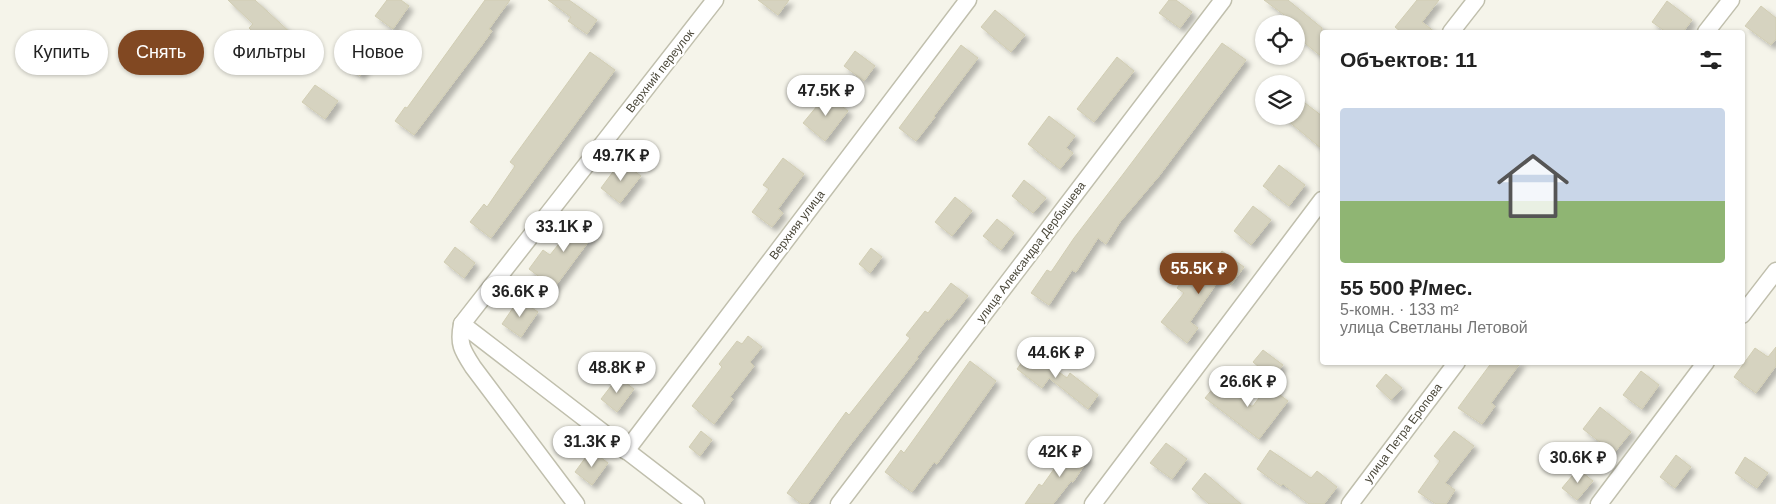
<!DOCTYPE html>
<html lang="ru">
<head>
<meta charset="utf-8">
<style>
	body { margin:0; font-family:Arial,sans-serif; background:#f2f2f2; color:#222; height:100vh; display:flex; flex-direction:column; font-size:19px; white-space:nowrap }
	* { box-sizing:border-box; margin:0 }
	p { font-size:16px; color:#767676 }
	.icon { flex:none; width:28px; height:28px; fill:none; stroke:currentColor; stroke-width:2; stroke-linecap:round; stroke-linejoin:round }
	.map { position:relative; flex:1; overflow:hidden }
	.panel { position:absolute; left:1320px; top:30px; width:425px; height:335px; display:flex; flex-direction:column; background:#fff; border-radius:5px; box-shadow:0 1px 4px #0004 }
	.panel>* { flex:none }
	.banner { position:absolute; left:15px; top:30px; width:475px; height:45px; display:flex; gap:10px }
	.buttons { position:absolute; left:1255px; top:15px; display:grid; gap:10px }
	.buttons a { display:grid; place-items:center; width:50px; height:50px; border-radius:50%; background:#fff; box-shadow:0 1px 4px #0004; font-size:25px }
	.price { position:absolute; translate:-50% -42px; padding:0 11px; border-radius:18px; background:#fff; color:#222; font-size:16px; line-height:32px; filter:drop-shadow(0 1px 2px #0008) }
	.price::after { content:''; position:absolute; left:50%; top:30px; width:15px; height:11px; margin-left:-8px; background:inherit; clip-path:polygon(0 0,100% 0,50% 100%) }
	.price.on { background:#814822; color:#fff }
	ul { padding:0; list-style:none }
	li { display:grid; align-content:center; gap:10px; height:265px; padding:0 20px }
	li+li { border-top:1px solid #e0e0e0 }
	li span { display:grid; place-items:center; height:155px; border-radius:5px; color:#555 }
	li>.icon { margin-inline-start:auto }
	span .icon { width:90px; height:90px; fill:#fffc; stroke-width:1 }
	li b { font-size:21px }
	h2 { display:flex; justify-content:space-between; align-items:center; height:60px; padding:0 20px; font-size:21px }
	.tag { padding:0 18px; border-radius:22px; background:#fff; box-shadow:0 1px 4px #0004; font-size:18px; line-height:45px }
	.tag.on { background:#814822; color:#fff }
	.map>svg:first-child { display:block }
</style>
</head>
<body>
<div class="map">
<svg width="1776" height="504" viewBox="0 0 1776 504">
	<defs>
		<filter id="shadow"><feDropShadow dx="4.5" dy="4.5" stdDeviation="2.5" flood-color="#0004"/></filter>
	</defs>
	<rect width="100%" height="100%" fill="#f5f4ea"/>
	<g fill="#d6d3c0" stroke="#d1cdb3" filter="url(#shadow)">
		<path d="M228,0H255L293,35L276,53L249,28L253,24Z"/>
		<path d="M387,0H401L409,6L393,29L375,16Z"/>
		<path d="M485,0H510L489,29L492,31L482,45L414,135L395,121L405,107L407,108Z"/>
		<path d="M548,0H569L597,20L587,34L568,21L571,17Z"/>
		<path d="M758,0H789L778,15Z"/>
		<path d="M1169,0H1176L1192,12L1180,28L1159,13Z"/>
		<path d="M1264,0H1288L1322,28V57L1296,36V24H1282L1287,17Z"/>
		<path d="M1417,0H1439L1422,22L1435,32H1401L1395,27Z"/>
		<path d="M1667,1L1692,20L1683,32H1666L1652,22Z"/>
		<path d="M1761,6L1776,18V39L1771,45L1745,26Z"/>
		<path d="M995,10L1025,35L1011,52L981,27Z"/>
		<path d="M358,40L376,53L360,76L342,63Z"/>
		<path d="M1222,43L1246,60L1159,176L1120,222L1106,244L1098,238L1076,272L1072,270L1049,305L1031,293L1047,270L1051,272L1074,238L1124,173Z"/>
		<path d="M961,45L978,58L934,116L935,117L916,141L899,128Z"/>
		<path d="M855,51L875,66L864,81L844,66Z"/>
		<path d="M590,52L615,70L491,238L470,222L484,204L487,207L515,166L510,162Z"/>
		<path d="M1117,57L1134,71L1094,122L1077,109Z"/>
		<path d="M315,85L338,101L325,119L302,102Z"/>
		<path d="M827,94L848,111L825,141L803,123Z"/>
		<path d="M1296,96L1322,116V149L1282,116H1296Z"/>
		<path d="M1049,116L1075,136L1066,148L1073,153L1060,169L1028,144Z"/>
		<path d="M783,158L804,174L778,209L783,213L772,227L752,212L769,189L763,185Z"/>
		<path d="M621,161L641,176L620,203L601,188Z"/>
		<path d="M1279,165L1305,185L1289,206L1263,186Z"/>
		<path d="M1024,180L1046,198L1033,213L1012,196Z"/>
		<path d="M955,197L972,211L952,236L935,222Z"/>
		<path d="M1253,206L1271,220L1251,245L1234,231Z"/>
		<path d="M581,216L598,229L554,288L529,269L543,250L550,255Z"/>
		<path d="M997,219L1014,233L1001,250L983,236Z"/>
		<path d="M455,247L475,263L464,278L444,262Z"/>
		<path d="M871,248L882,257L870,273L859,264Z"/>
		<path d="M1222,251L1244,267L1231,285L1221,277L1190,322L1198,328L1187,343L1161,322L1184,293L1177,288L1190,270L1202,278Z"/>
		<path d="M951,283L968,296L949,320L947,319L917,357L918,358L848,448L808,504H802L787,493L846,412L849,415L910,338L906,335L925,311L928,313Z"/>
		<path d="M519,299L538,312L521,337L502,324Z"/>
		<path d="M748,336L762,347L750,362L754,366L730,397L733,399L714,424L692,406L722,367L719,364L737,341L742,344Z"/>
		<path d="M1776,347V366L1756,393L1734,377L1755,348L1768,357Z"/>
		<path d="M1263,350L1283,365L1272,378L1253,362Z"/>
		<path d="M1030,351L1067,378L1070,373L1098,395L1088,409L1049,378L1042,388L1017,369Z"/>
		<path d="M970,361L996,381L937,464L934,462L912,492L885,472L901,450L904,453Z"/>
		<path d="M1492,362H1521L1491,403L1495,406L1482,424L1458,408Z"/>
		<path d="M1641,371L1659,385L1642,409L1623,395Z"/>
		<path d="M1386,374L1402,388L1391,400L1376,386Z"/>
		<path d="M618,377L634,389L617,412L601,399Z"/>
		<path d="M1219,381L1251,406H1253L1268,386L1288,401L1259,439L1205,398Z"/>
		<path d="M1600,407L1631,432L1614,453L1583,429Z"/>
		<path d="M701,431L712,440L700,456L689,447Z"/>
		<path d="M1454,431L1474,446L1445,483L1455,490L1446,504H1436L1418,492L1440,461L1434,456Z"/>
		<path d="M1166,443L1187,459L1172,479L1150,463Z"/>
		<path d="M1071,445L1089,458L1073,482L1071,481L1053,504H1025L1039,484L1042,486Z"/>
		<path d="M591,450L608,463L592,485L575,472Z"/>
		<path d="M1270,450L1311,478L1317,471L1337,487L1324,504H1309L1283,484L1281,486L1257,469Z"/>
		<path d="M1676,455L1691,467L1675,488L1660,477Z"/>
		<path d="M1745,457L1768,473L1757,488L1735,473Z"/>
		<path d="M1578,469L1593,481L1577,500L1562,488Z"/>
		<path d="M1205,473L1241,504H1209L1192,489Z"/>
	</g>
	<g fill="none" stroke-linecap="round" stroke-linejoin="round">
		<g stroke="#c0bfad" stroke-width="19">
			<g id="minor">
				<path d="M1451,32L1476,0"/>
				<path d="M1706,32L1731,0"/>
				<path d="M1742,315L1776,271"/>
				<path d="M462,324L696,504"/>
				<path d="M626,451L968,0"/>
				<path d="M576,504L473,367C462,350 458,344 462,324L715,0"/>
				<path d="M839,504L1223,0"/>
				<path d="M1093,504L1322,200"/>
				<path d="M1350,504L1457,362"/>
				<path d="M1599,504L1706,362"/>
			</g>
		</g>
		<use href="#minor" stroke="#fff" stroke-width="16"/>
	</g>
	<g text-anchor="middle" stroke-width="4.5" stroke-linejoin="round" paint-order="stroke">
		<g font-size="12" fill="#494638" stroke="#fff">
			<text transform="translate(660 71) rotate(-52)" y="4">Верхний переулок</text>
			<text transform="translate(797 225) rotate(-53)" y="4">Верхняя улица</text>
			<text transform="translate(1031 252) rotate(-53)" y="4">улица Александра Дербышева</text>
			<text transform="translate(1403 433) rotate(-53)" y="4">улица Петра Еропова</text>
		</g>
	</g>
</svg>
<div class="buttons">
<a><svg class="icon" aria-label="locate" viewBox="0 0 24 24"><circle cx="12" cy="12" r="6"/><path d="M12 2v4M12 18v4M2 12h4M18 12h4"/></svg></a>
<a><svg class="icon" aria-label="layers" viewBox="0 0 24 24"><path d="M12 4l9 5-9 5-9-5zM3 14l9 5 9-5"/></svg></a>
</div>
<b class="price" style="left:826px;top:117px">47.5K ₽</b>
<b class="price" style="left:621px;top:182px">49.7K ₽</b>
<b class="price" style="left:564px;top:253px">33.1K ₽</b>
<b class="price on" style="left:1199px;top:295px">55.5K ₽</b>
<b class="price" style="left:520px;top:318px">36.6K ₽</b>
<b class="price" style="left:1056px;top:379px">44.6K ₽</b>
<b class="price" style="left:617px;top:394px">48.8K ₽</b>
<b class="price" style="left:1248px;top:408px">26.6K ₽</b>
<b class="price" style="left:592px;top:468px">31.3K ₽</b>
<b class="price" style="left:1060px;top:478px">42K ₽</b>
<b class="price" style="left:1578px;top:484px">30.6K ₽</b>
<div class="banner">
<a class="tag">Купить</a>
<a class="tag on">Снять</a>
<a class="tag">Фильтры</a>
<a class="tag">Новое</a>
</div>
<section class="panel">
<h2>Объектов: 11<svg class="icon" aria-label="filters" viewBox="0 0 24 24"><path d="M4 7h16M4 17h16"/><circle cx="9" cy="7" r="2"/><circle cx="15" cy="17" r="2"/></svg></h2>
<ul>
<li><span style="background:linear-gradient(#c9d6e8 60%,#8fb573 0)"><svg class="icon" aria-label="home" viewBox="0 0 24 24"><path d="M3 11l9-7 9 7M6 9v11h12V9"/></svg></span><div><b>55 500 ₽/мес.</b><p>5-комн. · 133 m²</p><p>улица Светланы Летовой</p></div></li>
</ul>
</section>
</div>
</body>
</html>
